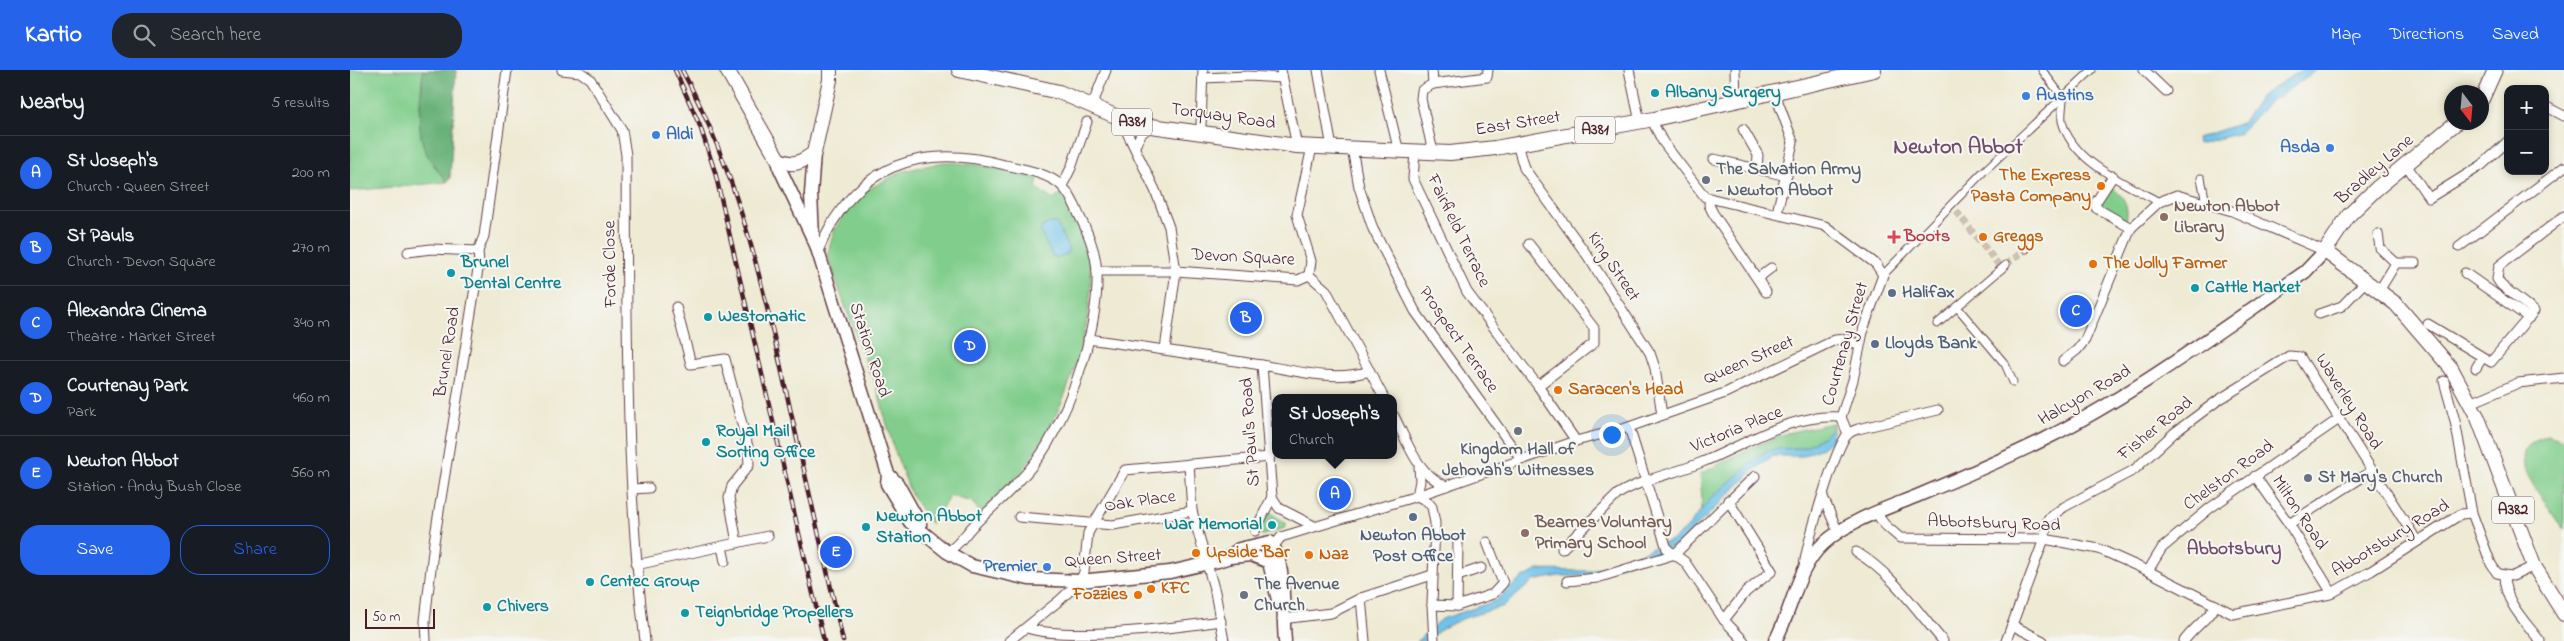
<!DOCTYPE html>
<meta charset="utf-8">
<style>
body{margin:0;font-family:"Indie Flower",sans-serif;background:#20242c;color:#f1f3f6}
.controls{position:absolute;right:15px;top:15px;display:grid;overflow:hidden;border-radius:10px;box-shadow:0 2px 8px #0003}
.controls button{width:45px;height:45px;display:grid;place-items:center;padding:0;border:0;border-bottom:1px solid #363941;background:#171b24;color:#f1f3f6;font:25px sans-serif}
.compass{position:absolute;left:2094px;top:15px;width:45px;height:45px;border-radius:50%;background:#171b24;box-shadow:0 2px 8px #0003;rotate:164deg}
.scale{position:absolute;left:15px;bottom:12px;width:70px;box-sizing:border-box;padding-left:5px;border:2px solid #4a1f2b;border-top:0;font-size:14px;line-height:18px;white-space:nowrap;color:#4a1f2b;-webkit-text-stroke:4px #f6f6f2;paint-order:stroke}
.you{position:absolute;left:1261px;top:364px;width:18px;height:18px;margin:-12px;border:4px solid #fff;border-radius:50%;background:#1a73e8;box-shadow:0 0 0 8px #1a73e833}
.badge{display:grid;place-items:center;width:32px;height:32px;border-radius:50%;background:#2563eb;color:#fff;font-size:16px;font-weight:700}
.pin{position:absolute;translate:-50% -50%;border:2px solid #fff;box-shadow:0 1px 5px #0006}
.popup{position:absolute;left:922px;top:324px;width:125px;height:65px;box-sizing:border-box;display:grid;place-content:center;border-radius:10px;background:#171b24;filter:drop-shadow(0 1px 4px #0005);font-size:16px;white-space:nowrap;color:#9ea1a6}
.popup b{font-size:19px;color:#f1f3f6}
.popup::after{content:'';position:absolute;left:50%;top:100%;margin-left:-10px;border:10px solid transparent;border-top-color:#171b24}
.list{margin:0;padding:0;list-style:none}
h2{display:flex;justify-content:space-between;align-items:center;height:65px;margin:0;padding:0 20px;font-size:21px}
h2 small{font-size:16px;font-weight:400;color:#9ea1a6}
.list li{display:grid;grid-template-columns:32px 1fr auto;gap:15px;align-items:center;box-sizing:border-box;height:75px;padding:0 20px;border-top:1px solid #363941}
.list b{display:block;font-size:19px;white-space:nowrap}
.list p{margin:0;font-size:16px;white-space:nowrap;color:#9ea1a6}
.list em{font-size:16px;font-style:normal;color:#9ea1a6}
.actions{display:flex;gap:10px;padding:15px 20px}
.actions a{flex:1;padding:11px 0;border:1px solid #2563eb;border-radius:20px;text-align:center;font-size:18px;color:#2563eb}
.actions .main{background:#2563eb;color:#fff}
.icon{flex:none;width:28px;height:28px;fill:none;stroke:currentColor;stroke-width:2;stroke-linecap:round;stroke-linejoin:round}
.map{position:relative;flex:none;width:2214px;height:571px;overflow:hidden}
header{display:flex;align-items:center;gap:30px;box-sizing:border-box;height:70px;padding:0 25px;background:#2563eb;color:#fff}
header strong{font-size:24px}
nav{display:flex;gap:28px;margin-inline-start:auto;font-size:18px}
.search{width:350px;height:45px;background:#20242c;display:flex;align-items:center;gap:12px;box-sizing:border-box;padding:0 18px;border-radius:20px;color:#9ea1a6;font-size:19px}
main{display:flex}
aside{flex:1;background:#171b24}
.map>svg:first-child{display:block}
</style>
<header>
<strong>Kartio</strong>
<div class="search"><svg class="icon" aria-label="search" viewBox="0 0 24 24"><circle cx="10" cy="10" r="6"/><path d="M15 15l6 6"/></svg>Search here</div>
<nav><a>Map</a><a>Directions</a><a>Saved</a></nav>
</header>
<main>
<aside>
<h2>Nearby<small>5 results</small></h2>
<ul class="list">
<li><span class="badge">A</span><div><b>St Joseph's</b><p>Church · Queen Street</p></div><em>200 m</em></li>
<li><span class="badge">B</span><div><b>St Pauls</b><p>Church · Devon Square</p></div><em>270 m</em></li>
<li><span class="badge">C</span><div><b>Alexandra Cinema</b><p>Theatre · Market Street</p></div><em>340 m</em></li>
<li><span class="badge">D</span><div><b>Courtenay Park</b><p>Park</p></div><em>460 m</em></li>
<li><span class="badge">E</span><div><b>Newton Abbot</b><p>Station · Andy Bush Close</p></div><em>560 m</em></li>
</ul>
<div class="actions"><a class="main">Save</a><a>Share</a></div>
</aside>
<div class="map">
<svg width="2214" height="571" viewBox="0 0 2214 571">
<rect width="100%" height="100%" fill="#f6f6f2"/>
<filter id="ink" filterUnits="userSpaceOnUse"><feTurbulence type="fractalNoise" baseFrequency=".02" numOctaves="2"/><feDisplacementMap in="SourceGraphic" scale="10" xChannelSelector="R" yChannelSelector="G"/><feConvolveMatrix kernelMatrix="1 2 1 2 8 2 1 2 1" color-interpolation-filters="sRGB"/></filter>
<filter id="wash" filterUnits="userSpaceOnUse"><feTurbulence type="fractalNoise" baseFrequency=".0096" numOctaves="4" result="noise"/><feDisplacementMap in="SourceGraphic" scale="20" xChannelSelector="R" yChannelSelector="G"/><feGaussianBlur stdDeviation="1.12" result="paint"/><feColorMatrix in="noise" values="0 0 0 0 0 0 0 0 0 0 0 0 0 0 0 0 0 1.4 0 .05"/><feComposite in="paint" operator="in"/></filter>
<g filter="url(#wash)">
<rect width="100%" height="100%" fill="#eeead3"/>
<g fill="#81ce8c" stroke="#66765c">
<path d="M0,0H73C71,27 64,61 78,86C83,95 91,104 97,112L0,121Z"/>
<path d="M594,92L628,95L688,109L686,117L703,130L710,124C724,143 737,165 740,189C747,254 714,344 676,396C664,414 646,428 630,442L622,432L600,426L581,454L561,424L544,379L523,305L520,304L486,211L478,186L480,174L485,159L498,138L515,121L553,101Z"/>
<path d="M1758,116C1773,123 1781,137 1775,153L1748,138Z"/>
<polygon points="1483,353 1483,357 1473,367 1453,378 1425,379 1405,390 1350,445 1352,430 1350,404 1398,379 1437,363"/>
<path d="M2197,365L2214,370V459C2206,451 2200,439 2193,430C2177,405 2156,379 2197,365Z"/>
<polygon points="921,443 937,454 935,458 913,465 909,463 918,444"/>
</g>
<path fill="#68b178" stroke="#596852" d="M73,0H106L100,109L97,112C91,104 83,95 78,86C64,61 72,28 73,0Z"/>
<g fill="#6cc2e9" stroke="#5b708a">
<polygon points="1951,0 1966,0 1930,26 1921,30 1890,63 1848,74 1847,68 1892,53 1911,26"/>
<polygon points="702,152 703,154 706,152 719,180 717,181 718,183 707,189 706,186 703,187 690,161 692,159 691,157"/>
<polygon points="1483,357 1482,370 1472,378 1452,386 1423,386 1405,399 1328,474 1289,490 1236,506 1209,506 1183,511 1154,536 1114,548 1093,558 1075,571 1067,571 1092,549 1145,531 1171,509 1188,500 1241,501 1279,488 1324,469 1337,458 1361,428 1413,383 1425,379 1453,378 1473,367"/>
</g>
</g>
<g filter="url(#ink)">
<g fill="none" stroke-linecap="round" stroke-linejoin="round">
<g stroke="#cdc1b1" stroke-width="7" stroke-dasharray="7 3.5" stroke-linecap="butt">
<polyline points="1606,141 1651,198"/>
<polyline points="1656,195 1676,179"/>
</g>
<g stroke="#633d44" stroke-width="9">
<g id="pedestrian">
<polyline points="1692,0 1713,28"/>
<path d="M1713,28C1713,35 1711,44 1712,51C1722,92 1775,113 1809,132"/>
<polyline points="1851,108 1856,133"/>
<polyline points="1676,179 1679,175"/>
<polyline points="1533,205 1633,102 1742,0"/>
<polyline points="1607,237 1655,294 1663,312"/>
<polyline points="1587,254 1656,195"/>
</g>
</g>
<g stroke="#633d44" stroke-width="11">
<g id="minor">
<path d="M212,0L230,2L240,9L272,60L276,85C277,247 275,410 295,571"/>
<polyline points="931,0 947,76"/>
<polyline points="968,0 982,78"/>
<polyline points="1029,0 1049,82"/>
<polyline points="1082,0 1083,14 1072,20 1071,29 1083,82"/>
<polyline points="1279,0 1290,52"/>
<polyline points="1385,0 1386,30"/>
<polyline points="1794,0 1816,21"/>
<polyline points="853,8 898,6 932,8"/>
<polyline points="1083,14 1137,7 1138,0"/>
<polyline points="1424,21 1443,72 1427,143"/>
<polyline points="742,36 756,0"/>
<polyline points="2197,37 2214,46"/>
<polyline points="770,48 805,120 819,157 826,201 815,279"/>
<polyline points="1304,49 1305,57 1313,72 1355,127 1475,156 1526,194 1533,205 1514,257 1503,310 1491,347 1498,364"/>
<polyline points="851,55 853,0"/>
<polyline points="1393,59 1408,85 1407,99"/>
<polyline points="1167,74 1174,98 1237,185 1300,283 1305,298 1312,345"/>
<polyline points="785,76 791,64 801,56"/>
<polyline points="962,77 947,145 961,191 959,205 976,220 1034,328"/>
<polyline points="1002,78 1009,117 1023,159 1065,241 1171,389"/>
<polyline points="1065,82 1063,109 1117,222 1188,316 1226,371"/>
<polyline points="1364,89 1437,106"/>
<polyline points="2057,96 2079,128 2132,95 2158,71"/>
<polyline points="1763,106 1746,132 1746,138 1781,158"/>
<polyline points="712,116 721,98 737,52"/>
<polyline points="1360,128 1359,135 1363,143 1416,222"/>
<polyline points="2028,164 2030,178 2046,193"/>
<polyline points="1179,174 1244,258 1244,273 1188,316"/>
<polyline points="2109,177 2214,97"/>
<path d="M468,181C504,96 568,72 655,95C673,99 698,103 712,116C719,123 725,135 729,145C738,162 746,182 747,202C749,255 724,329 697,375C679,405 651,429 626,453C615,463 610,475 597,482"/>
<polyline points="58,182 81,179 128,181"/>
<polyline points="747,201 826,201 948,210 959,205"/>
<polyline points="2115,203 2179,248"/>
<polyline points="1408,208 1421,198"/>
<polyline points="2029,221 2046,193 2065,193"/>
<polyline points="326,237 341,294 375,289 398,377 399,395 382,416 379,428 387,473"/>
<polyline points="1969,244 1992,236 2016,211"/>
<polyline points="2078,254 2141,292 2184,241 2151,215 2147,209 2149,196 2214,146"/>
<path d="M738,269C796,277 854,286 911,295C948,301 984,312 1020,301"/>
<polyline points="1713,291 1727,280 1735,270 1781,158 1809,132 1827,125 1882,141 1975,181"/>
<polyline points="2126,298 2132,288"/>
<path d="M2094,311L2105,351L2122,443L2141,494L2147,503L2154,505C2154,532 2175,551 2190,571"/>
<polyline points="2121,333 2168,313 2214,308"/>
<path d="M1044,346C1058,373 1066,403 1096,416"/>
<polyline points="1279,357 1317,479 1335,492 1374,550 1394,571"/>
<polyline points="839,394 842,441 865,522 874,571"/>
<polyline points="1069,397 1070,411 1067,426 1077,431 1082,437 1085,453 1082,535 1084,571"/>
<polyline points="1905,406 1939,454 1982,523"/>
<polyline points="282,419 299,418"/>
<polyline points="922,427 929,438 964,456"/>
<polyline points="1473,427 1488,462"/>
<polyline points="1526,443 1535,455 1550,468 1694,469 1749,479 1798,501 1883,544 1980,524 2021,501 2111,444 2122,443"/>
<polyline points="669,447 763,455 842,441"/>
<polyline points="1939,454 2022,401"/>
<polyline points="905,461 922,427 912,295"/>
<polyline points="372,477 375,491"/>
<path d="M1212,479L1268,424C1292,409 1323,404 1350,393C1395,375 1440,343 1491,347"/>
<path d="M1506,482C1542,503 1566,540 1593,571"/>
<polyline points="919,492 919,482 931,467 1067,426 1226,371 1279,357 1375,323 1485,270 1497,269 1509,276"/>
<polyline points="286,495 418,466"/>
<path d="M1454,497C1456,477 1485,376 1498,364C1500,362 1505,360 1508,359L1588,340"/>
<polyline points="1798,501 1812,478 1860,438 1989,349"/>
<polyline points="2154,505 2163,506 2184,496"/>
<polyline points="1108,506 1131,498"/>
<polyline points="1217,511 1247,508 1325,484 1405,406"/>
<polyline points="1011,528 1015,571"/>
<polyline points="1082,535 1107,536 1108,472"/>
<polyline points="1107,536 1143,524 1153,513 1137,472"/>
<polyline points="932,549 981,543 1011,528 1082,505"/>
<polyline points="1374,550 1396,522 1422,501 1378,430"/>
<polyline points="1662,555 1693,571"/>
<path d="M677,558C716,571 824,558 871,551"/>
<polyline points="76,571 75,551 84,472 129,193 128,181 134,166 157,0"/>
<polyline points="659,571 710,530 730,511 734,502 738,463 775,400 920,387"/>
<polyline points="1656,571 1694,469 1698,449 1714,437 1784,400 1824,363 1867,331 1939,286 1950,287 2067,471"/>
<path d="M1834,571C1844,557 1858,549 1866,535"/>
</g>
</g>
<g stroke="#633d44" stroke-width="15">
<g id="secondary">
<path d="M428,89L430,99L466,175L538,404L537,414L560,452L597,482L622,496L679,509L730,511L820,502L868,491L877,488L889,479L920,472C937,492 932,543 935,571"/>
<polyline points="463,168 461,124 464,83"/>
<polyline points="538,404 547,413 570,454"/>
<polyline points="880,487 901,485 919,492 928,530"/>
<path d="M1425,571C1443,539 1446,499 1473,474C1499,450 1535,439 1567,426C1610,408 1653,390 1695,369C1787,323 1870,260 1955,202L1975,181"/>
</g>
</g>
<g stroke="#633d44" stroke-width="16">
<g id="primary">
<path d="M377,0L428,89C442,97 451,93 464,83L480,10V0"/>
<polyline points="609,0 709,22 770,48 801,56 947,76 1100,83 1145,78 1304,49 1524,0"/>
<polyline points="2132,29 2145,0"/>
<polyline points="2107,52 2026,119 1999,145 1975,181 2046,234 2101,298 2128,348 2184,496 2214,544"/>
</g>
</g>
<use href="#pedestrian" stroke="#fff" stroke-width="7"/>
<use href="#minor" stroke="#fff" stroke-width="9"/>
<use href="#secondary" stroke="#fff" stroke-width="12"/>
<use href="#primary" stroke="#fff" stroke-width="14"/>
<g stroke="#4a1f2b" stroke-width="4.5">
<g id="rail">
<polyline points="325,0 350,56 365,102 474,571"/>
<path d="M332,0C389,105 414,219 439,334C457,413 475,492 493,571"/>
</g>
</g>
<use href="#rail" stroke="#f6f6f2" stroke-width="2.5" stroke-dasharray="8" stroke-linecap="butt"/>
</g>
</g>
<g fill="#0f9aa8" stroke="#f6f6f2" stroke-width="2">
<circle cx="1305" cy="23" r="5"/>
<circle cx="101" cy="203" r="5"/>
<circle cx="1845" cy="218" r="5"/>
<circle cx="358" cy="247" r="5"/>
<circle cx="356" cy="372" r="5"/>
<circle cx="922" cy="455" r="5"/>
<circle cx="516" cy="457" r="5"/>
<circle cx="240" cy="512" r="5"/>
<circle cx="137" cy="537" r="5"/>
<circle cx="335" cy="543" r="5"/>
</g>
<g fill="#3f7fe0" stroke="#f6f6f2" stroke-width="2">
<circle cx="1676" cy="26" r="5"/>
<circle cx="306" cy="65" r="5"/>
<circle cx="1980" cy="78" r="5"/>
<circle cx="697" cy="497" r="5"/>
</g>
<g fill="#6b7280" stroke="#f6f6f2" stroke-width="2">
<circle cx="1356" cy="110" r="5"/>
<circle cx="1168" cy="361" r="5"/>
<circle cx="1958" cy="408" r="5"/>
<circle cx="894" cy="525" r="5"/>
</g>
<g fill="#e8710a" stroke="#f6f6f2" stroke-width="2">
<circle cx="1751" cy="116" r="5"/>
<circle cx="1633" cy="167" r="5"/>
<circle cx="1743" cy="194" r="5"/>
<circle cx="1208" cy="320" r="5"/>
<circle cx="846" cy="483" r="5"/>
<circle cx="959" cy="485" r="5"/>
<circle cx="801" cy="519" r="5"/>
<circle cx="788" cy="525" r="5"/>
</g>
<g fill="#8d6e63" stroke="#f6f6f2" stroke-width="2">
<circle cx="1814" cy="147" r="5"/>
<circle cx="1175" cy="463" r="5"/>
</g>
<path fill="#e0444e" stroke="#f6f6f2" stroke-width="2" d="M1541.5 159.5h5v5h5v5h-5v5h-5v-5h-5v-5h5z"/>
<g fill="#5c6f8a" stroke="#f6f6f2" stroke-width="2">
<circle cx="1542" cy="223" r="5"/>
<circle cx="1525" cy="274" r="5"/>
<circle cx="1063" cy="447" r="5"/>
</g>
<g text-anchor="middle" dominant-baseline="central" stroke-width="4" stroke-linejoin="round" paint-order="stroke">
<g fill="#f6f6f2" stroke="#7e6067" stroke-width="1">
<rect x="762" y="38.5" width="40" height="27" rx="4"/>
<rect x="1225" y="46.5" width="40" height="27" rx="4"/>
<rect x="2142" y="426.5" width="42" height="27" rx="4"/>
</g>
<g font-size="16" font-weight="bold" fill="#4a1f2b">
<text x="782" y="52">A381</text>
<text x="1245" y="60">A381</text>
<text x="2163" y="440">A382</text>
</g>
<g font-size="18" font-weight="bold" fill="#0d838f" stroke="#f6f6f2" text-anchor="start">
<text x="1315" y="23">Albany Surgery</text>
<text x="111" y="193">Brunel<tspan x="111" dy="21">Dental Centre</tspan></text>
<text x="1855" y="218">Cattle Market</text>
<text x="368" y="247">Westomatic</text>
<text x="366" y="362">Royal Mail<tspan x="366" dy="21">Sorting Office</tspan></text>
<text x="526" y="447">Newton Abbot<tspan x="526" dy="21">Station</tspan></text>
<text x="912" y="455" text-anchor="end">War Memorial</text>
<text x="250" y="512">Centec Group</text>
<text x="147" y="537">Chivers</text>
<text x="345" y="543">Teignbridge Propellers</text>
</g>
<g font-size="18" font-weight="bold" fill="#366cbe" stroke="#f6f6f2" text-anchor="start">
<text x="1686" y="26">Austins</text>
<text x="316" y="65">Aldi</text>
<text x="1970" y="78" text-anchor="end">Asda</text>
<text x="687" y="497" text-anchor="end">Premier</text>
</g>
<g font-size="18" fill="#4a1f2b" stroke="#f6f6f2">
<text transform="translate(873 47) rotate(8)">Torquay Road</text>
<text transform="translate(1168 54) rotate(-9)">East Street</text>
<text transform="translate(2025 100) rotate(-41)">Bradley Lane</text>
<text transform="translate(1108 161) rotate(64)">Fairfield Terrace</text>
<text transform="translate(893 188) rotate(3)">Devon Square</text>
<text transform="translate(261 194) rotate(-91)">Forde Close</text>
<text transform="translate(1263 197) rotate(56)">King Street</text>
<text transform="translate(1108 270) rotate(55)">Prospect Terrace</text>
<text transform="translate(1496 274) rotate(-74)">Courtenay Street</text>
<text transform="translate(519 280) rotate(72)">Station Road</text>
<text transform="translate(98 282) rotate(-81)">Brunel Road</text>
<text transform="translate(1399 291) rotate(-24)">Queen Street</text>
<text transform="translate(1735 326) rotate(-30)">Halcyon Road</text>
<text transform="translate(1998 332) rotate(58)">Waverley Road</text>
<text transform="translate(1806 359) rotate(-39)">Fisher Road</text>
<text transform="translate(1387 360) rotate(-22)">Victoria Place</text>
<text transform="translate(901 362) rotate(-94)">St Paul's Road</text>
<text transform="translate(1879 406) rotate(-36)">Chelston Road</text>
<text transform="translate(790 432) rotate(-8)">Oak Place</text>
<text transform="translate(1949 443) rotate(56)">Milton Road</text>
<text transform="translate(1644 454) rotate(2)">Abbotsbury Road</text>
<text transform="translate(2041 469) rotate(-31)">Abbotsbury Road</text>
<text transform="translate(763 489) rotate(-4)">Queen Street</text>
</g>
<g font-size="18" font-weight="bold" fill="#5b616d" stroke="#f6f6f2" text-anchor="start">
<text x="1366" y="100">The Salvation Army<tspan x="1366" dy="21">- Newton Abbot</tspan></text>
<text x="1168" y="380" text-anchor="middle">Kingdom Hall of<tspan x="1168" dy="21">Jehovah's Witnesses</tspan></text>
<text x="1968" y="408">St Mary's Church</text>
<text x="904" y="515">The Avenue<tspan x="904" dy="21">Church</tspan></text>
</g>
<g font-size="18" font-weight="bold" fill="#c56008" stroke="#f6f6f2" text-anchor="start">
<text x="1741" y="106" text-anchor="end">The Express<tspan x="1741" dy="21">Pasta Company</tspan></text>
<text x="1643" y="167">Greggs</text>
<text x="1753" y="194">The Jolly Farmer</text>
<text x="1218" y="320">Saracen's Head</text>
<text x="856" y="483">Upside Bar</text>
<text x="969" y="485">Naz</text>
<text x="811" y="519">KFC</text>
<text x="778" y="525" text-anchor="end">Fozzies</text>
</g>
<g font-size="18" font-weight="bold" fill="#785e54" stroke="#f6f6f2" text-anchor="start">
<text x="1824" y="137">Newton Abbot<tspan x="1824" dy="21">Library</tspan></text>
<text x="1185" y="453">Bearnes Voluntary<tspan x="1185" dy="21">Primary School</tspan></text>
</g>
<g font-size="18" font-weight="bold" fill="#be3a42" stroke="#f6f6f2" text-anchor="start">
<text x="1554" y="167">Boots</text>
</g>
<g font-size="18" font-weight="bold" fill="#4e5e75" stroke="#f6f6f2" text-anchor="start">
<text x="1552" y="223">Halifax</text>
<text x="1535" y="274">Lloyds Bank</text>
<text x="1063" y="466" text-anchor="middle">Newton Abbot<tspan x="1063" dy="21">Post Office</tspan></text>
</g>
<g font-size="19" font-weight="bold" fill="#734c6c" stroke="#f6f6f2">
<text x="1884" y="479">Abbotsbury</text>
</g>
<g font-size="22" font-weight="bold" fill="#734c6c" stroke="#f6f6f2">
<text x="1608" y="78">Newton Abbot</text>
</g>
</g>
</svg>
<div class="controls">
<button>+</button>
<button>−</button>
</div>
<svg class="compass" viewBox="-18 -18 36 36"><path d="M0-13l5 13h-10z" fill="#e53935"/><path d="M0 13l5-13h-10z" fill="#9ea1a6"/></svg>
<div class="scale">50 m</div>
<div class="you"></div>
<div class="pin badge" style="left:985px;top:424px">A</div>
<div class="popup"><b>St Joseph's</b>Church</div>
<div class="pin badge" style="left:896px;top:248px">B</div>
<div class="pin badge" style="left:1726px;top:241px">C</div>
<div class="pin badge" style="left:620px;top:276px">D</div>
<div class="pin badge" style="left:486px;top:482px">E</div>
</div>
</main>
